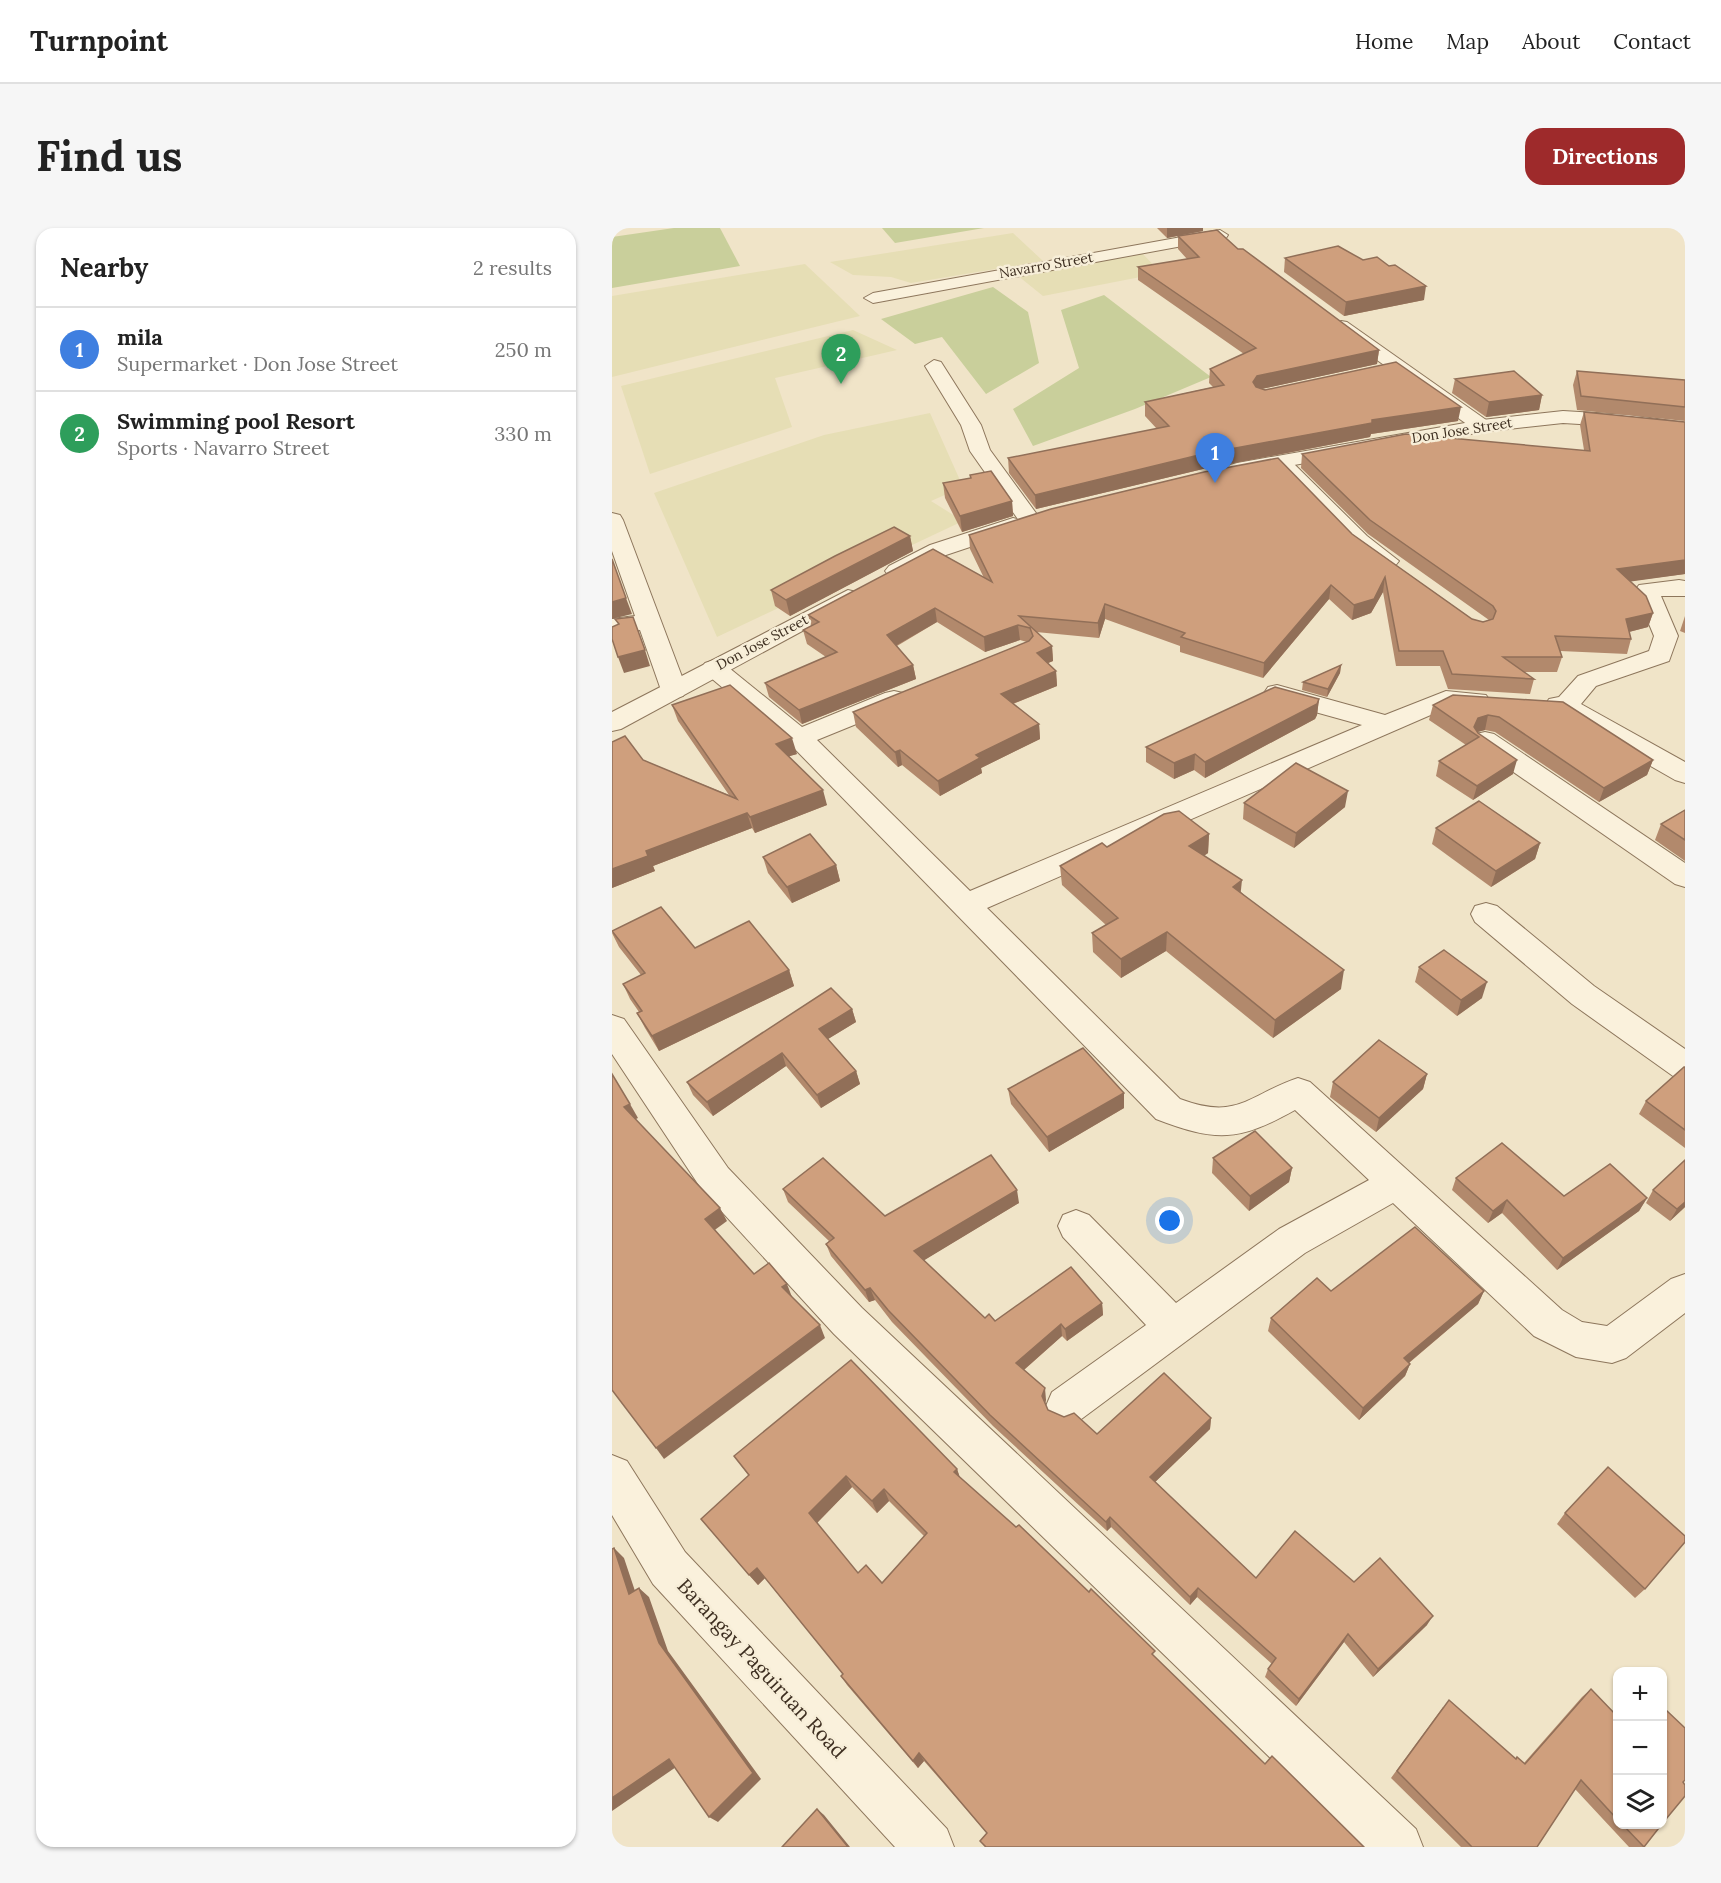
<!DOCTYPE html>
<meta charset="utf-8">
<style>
body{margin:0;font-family:Lora,serif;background:#f6f6f6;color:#222}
.controls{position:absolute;right:18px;bottom:18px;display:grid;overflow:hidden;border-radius:12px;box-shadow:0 2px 4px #0004}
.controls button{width:54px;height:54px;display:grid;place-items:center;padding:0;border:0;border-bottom:2px solid #e0e0e0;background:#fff;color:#222;font:30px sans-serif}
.you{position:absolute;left:558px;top:993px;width:21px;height:21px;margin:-15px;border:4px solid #fff;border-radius:50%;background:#1a73e8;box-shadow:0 0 0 9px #1a73e833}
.badge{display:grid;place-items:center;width:39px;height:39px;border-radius:50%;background:#9e2a2b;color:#fff;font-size:20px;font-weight:700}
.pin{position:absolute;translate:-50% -50px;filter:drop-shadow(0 2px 3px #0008)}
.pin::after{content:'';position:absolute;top:32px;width:21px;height:18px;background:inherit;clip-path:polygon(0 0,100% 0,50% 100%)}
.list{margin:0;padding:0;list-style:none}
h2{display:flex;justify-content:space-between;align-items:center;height:78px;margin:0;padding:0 24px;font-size:26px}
h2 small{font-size:20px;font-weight:400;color:#767676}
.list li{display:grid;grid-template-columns:39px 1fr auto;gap:18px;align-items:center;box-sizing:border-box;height:84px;padding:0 24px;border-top:2px solid #e0e0e0}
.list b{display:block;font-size:22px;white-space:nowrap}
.list p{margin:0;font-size:20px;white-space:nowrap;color:#767676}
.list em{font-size:20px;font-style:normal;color:#767676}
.icon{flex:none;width:33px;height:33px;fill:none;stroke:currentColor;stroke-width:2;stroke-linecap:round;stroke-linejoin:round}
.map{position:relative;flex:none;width:1073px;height:1619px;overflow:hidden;border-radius:18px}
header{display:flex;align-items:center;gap:36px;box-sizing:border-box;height:84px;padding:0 30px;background:#fff;border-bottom:2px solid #e0e0e0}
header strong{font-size:28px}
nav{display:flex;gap:33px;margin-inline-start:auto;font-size:21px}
.intro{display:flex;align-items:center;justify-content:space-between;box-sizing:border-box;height:144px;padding:0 36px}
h1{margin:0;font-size:42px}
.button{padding:15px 27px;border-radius:18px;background:#9e2a2b;color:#fff;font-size:21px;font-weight:700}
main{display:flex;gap:36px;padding:0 36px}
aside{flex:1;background:#fff;border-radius:18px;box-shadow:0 2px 4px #0004}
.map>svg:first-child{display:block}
</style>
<header>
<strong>Turnpoint</strong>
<nav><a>Home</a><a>Map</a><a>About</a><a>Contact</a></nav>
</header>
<div class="intro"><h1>Find us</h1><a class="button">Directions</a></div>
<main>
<aside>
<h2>Nearby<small>2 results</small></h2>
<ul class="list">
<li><span class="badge" style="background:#3f7fe0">1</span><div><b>mila</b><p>Supermarket · Don Jose Street</p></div><em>250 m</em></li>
<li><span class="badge" style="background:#2e9e5b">2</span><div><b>Swimming pool Resort</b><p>Sports · Navarro Street</p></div><em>330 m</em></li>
</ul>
</aside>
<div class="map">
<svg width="1073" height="1619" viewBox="0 0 1073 1619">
<rect width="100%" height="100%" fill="#f0e4c8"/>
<g fill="#e6deb5">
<polygon points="401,5 431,33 299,55 279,49 241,47 218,34"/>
<polygon points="529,24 549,45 431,68 405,47"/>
<polygon points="193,36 248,88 0,149 0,68"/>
<polygon points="241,102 285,122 163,150 180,199 38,246 9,158"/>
<polygon points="318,185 351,259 319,273 351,293 105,409 42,265 212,207"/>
</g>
<g fill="#c9cf9b">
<polygon points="62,0 108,0 128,38 0,60 0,9"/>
<polygon points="270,0 372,0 283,15"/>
<polygon points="381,59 416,84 427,135 374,166 330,109 303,116 269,91"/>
<polygon points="492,67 599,149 523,181 421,218 401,181 467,140 449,82"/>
</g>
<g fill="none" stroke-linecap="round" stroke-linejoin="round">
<g stroke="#8d765c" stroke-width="2">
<g id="minor">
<polygon points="608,2 616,7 614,10 261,75 252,70 261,65"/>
<polygon points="729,93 735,94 877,194 880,198 877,202 863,202 723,102 720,98"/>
<polygon points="322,132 329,134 369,197 378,222 429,292 426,297 410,297 358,223 349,197 313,138"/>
<path d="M675,234L682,236L755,308L787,333L783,338C754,345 689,266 668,244L664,240L668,236Z"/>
<polygon points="0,285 8,287 11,292 75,462 71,468 62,470 53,468 49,462 28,402 0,405 0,391 23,388 0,323"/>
<polygon points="1067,352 1073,353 1073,368 1049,368 1066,408 1057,433 984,458 969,476 1073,534 1073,555 1063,552 946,485 937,483 933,477 937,471 947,469 966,448 1037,423 1042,408 1023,362 1027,357"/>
<path d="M102,432L111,435L190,499L273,465L282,463L291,465L295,471L291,477L205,512L358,663L750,497L656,471L652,465L656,459L665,457L773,487L834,463L874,467L878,473L874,479L865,481L837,479L375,680L568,871C626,893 636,867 686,850L698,854L950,1082L970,1094L995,1098L1059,1051L1073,1046V1085L1014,1130L1000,1135L964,1129L922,1108L781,975L693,1025L468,1192L454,1198L440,1192L434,1178L440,1164L534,1097L451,1009L446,998L451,987L464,982L477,987L564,1075L667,1001L757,952L683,882C626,914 604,914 544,891L178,516L93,445L89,440L93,435Z"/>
<polygon points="873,504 882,506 1073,635 1073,659 1063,656 864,518 860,512 864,506"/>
<polygon points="874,675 885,678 982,758 1073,821 1073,852 1061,848 960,776 863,694 859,686 863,678"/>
<polygon points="0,787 12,791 116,940 250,1080 804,1601 811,1619 750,1619 222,1106 90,962 0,826"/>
</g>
</g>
<g stroke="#8d765c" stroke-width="2">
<g id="tertiary">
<polygon points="951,183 1017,187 1073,195 1073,207 1017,199 951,195 870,204 625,247 618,245 614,241 618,237 625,235 870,192"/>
<polygon points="401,290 409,292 412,297 409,302 334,327 293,348 277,348 273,343 277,338 318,317"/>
<polygon points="236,362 244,364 248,369 244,374 9,501 0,503 0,484"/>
<polygon points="0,1227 15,1233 73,1324 335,1601 342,1619 283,1619 41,1356 0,1287"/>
</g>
</g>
<use href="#minor" fill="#faf1dc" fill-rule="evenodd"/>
<use href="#tertiary" fill="#faf1dc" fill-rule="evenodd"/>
</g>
<g fill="#b2896c" fill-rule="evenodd">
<polygon points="545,0 591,0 591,3 555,10"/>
<polygon points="566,8 626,21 767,122 765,136 649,161 846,193 759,206 758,209 591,241 424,281 397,245 396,230 545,201 533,188 533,174 601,159 597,155 598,141 632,126 526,52 526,39 575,31 566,21"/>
<polygon points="673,30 812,72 732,88 672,44"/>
<polygon points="965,143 1073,152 1073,193 965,182 961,157"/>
<polygon points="843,151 930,167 927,182 874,189 840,165"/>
<polygon points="972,184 1073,194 1073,346 1018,353 1041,385 1036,399 1017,404 1019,411 1015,426 948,423 950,429 945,444 911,444 922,451 918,466 836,461 828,438 784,438 771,364 759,385 740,392 717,371 651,450 568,424 568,418 493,391 487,410 424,404 440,418 441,433 436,435 444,443 445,458 401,476 427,496 428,511 369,540 370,545 328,568 290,537 286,539 244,499 241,484 415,414 408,412 373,424 325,394 285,418 301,437 304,451 190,496 157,469 153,455 214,429 195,416 191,402 199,398 196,387 372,350 358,321 357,307 740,306 860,391 871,394 877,392 756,306 689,240 690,226 972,222 968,197"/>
<polygon points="358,247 400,273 401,288 350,304 333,270 331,255 358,250"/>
<polygon points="298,308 301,323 178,388 163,378 159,362"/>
<polygon points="1073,388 1073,405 1068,403"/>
<polygon points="729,437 728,445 715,469 690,462 691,454"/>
<polygon points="841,467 1041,532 1035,547 987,574 883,504 873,502 865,504 901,546 861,572 824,548 827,533 854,517 817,492 821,477"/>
<polygon points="707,471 705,487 703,491 593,550 582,542 562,551 534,534 534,519"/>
<polygon points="60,477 185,526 177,528 215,577 143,605 140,600 41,638 43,643 0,660 31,532 117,567 66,493"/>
<polygon points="632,575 733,579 682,620 631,591"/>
<polygon points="1073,582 1073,633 1043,612 1049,596"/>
<polygon points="824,600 928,615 923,631 879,659 820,616"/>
<polygon points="597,606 596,625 592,628 729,761 661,810 554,723 509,750 481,724 480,705 494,697 450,657 448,638 495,619"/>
<polygon points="151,629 224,637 228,653 180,675 156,645"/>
<polygon points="0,705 83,720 177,742 182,758 47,823 33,800 25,785 27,784 18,771 11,756 29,747 7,719"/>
<polygon points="807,739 870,770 845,788 803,754"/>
<polygon points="240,781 244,794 216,811 244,843 248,856 209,880 174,838 101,888 81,867 75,854"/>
<polygon points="1073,839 1073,920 1027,886 1034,873"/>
<polygon points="815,846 811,861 764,904 718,869 721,854"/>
<polygon points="396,861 512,880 437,924 399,876"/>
<polygon points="601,930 680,940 677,954 637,983 600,945"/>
<polygon points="844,950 952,968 1035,970 1027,983 945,1042 890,985 876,995 840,962"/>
<polygon points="171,961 273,988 407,975 312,1032 373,1090 383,1093 490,1075 491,1087 455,1113 450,1108 412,1142 434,1172 433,1175 436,1182 485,1206 599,1190 598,1201 543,1254 644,1350 742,1354 815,1397 761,1449 732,1414 684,1478 653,1449 656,1441 660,1436 585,1369 578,1377 499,1299 495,1303 381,1198 280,1094 263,1072 257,1074 219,1028 214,1016 217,1013 176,974"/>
<polygon points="1041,962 1073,979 1058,993 1034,975"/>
<polygon points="719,1063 872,1063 866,1076 797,1135 798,1136 793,1148 747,1192 656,1103 659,1090"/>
<path d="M122,1228L345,1241L348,1250L543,1429L653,1536L752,1619H373L368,1613L375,1605L312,1533L306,1540L235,1457L229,1448L231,1446L153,1350L146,1357L89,1291L137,1248ZM240,1259L265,1285L277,1273L312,1308L270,1355L246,1345L205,1295Z"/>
<polygon points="953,1285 1033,1361 1023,1370 945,1296"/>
<polygon points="979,1461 1005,1488 1005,1596 1050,1596 1032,1619 1017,1619 963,1561 925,1619 849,1619 779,1550 831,1479 903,1531 905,1529 912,1535 970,1469"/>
</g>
<g fill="#916f58">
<polygon points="555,0 591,0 591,3 555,10"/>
<polygon points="814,58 812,72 732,88 734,74"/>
<polygon points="767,122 765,136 645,162 641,154 645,148"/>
<polygon points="930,167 927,182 874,189 877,174"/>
<polygon points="849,179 846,193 759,206 758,209 591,241 424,281 423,267 591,226 760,192"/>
<polygon points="400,273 401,288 350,304 348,288"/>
<polygon points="298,308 301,323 178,388 174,372"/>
<polygon points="1073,332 1073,346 1001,356 1005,341"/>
<polygon points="773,349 771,364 759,385 740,392 742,377"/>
<polygon points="719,357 717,371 651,450 652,435"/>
<polygon points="14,370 20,386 0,391 0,374"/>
<polygon points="493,376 493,391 487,410 486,395"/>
<polygon points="323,380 325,394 278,421 275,407"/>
<polygon points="1041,385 1036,399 1009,406 1014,391"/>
<polygon points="406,397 408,412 373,424 372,409"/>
<polygon points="440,418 441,433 426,439 425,425"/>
<polygon points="33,422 38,438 12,445 6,429"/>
<polygon points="301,437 304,451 190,496 187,482"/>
<polygon points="729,437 728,445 715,469 716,461"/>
<polygon points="444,443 445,458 390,480 389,466"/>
<polygon points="707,471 705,487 703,491 593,550 593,534"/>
<polygon points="876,487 873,502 862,505 862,499 866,490"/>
<polygon points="427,496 428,511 369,540 370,545 328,568 326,553 364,527"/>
<polygon points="180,510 185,526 168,531 164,516"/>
<polygon points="288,522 290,537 286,539 283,524"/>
<polygon points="583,526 582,542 562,551 562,535"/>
<polygon points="905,532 901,546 861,572 865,558"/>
<polygon points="1041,532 1035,547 987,574 992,560"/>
<polygon points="211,562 215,577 143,605 138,589"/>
<polygon points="736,563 733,579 682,620 684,605"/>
<polygon points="135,585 140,600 41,638 43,643 0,660 0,641 34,623"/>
<polygon points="597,606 596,625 577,637 577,618"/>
<polygon points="928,615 923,631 879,659 884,643"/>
<polygon points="224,637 228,653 180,675 175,659"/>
<polygon points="630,652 628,671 621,659"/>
<polygon points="555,704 554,723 509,750 509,731"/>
<polygon points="177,742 182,758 47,823 40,808"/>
<polygon points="732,742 729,761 661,810 663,792"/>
<polygon points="875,754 870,770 845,788 849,772"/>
<polygon points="240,781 244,794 211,814 207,801"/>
<polygon points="170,825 174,838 101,888 95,874"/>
<polygon points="244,843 248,856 209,880 205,867"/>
<polygon points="815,846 811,861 764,904 767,890"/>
<polygon points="512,865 512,880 437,924 435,909"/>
<polygon points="18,876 26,890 20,893 12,879"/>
<polygon points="680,940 677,954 637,983 638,968"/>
<polygon points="405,962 407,975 306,1036 302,1023"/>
<polygon points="1035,970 1027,983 945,1042 951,1030"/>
<polygon points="895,972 890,985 876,995 881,983"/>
<polygon points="1073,974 1073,979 1058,993 1065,981"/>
<polygon points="108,980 115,993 100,1004 93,991"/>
<polygon points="175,1056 180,1069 176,1072 170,1059"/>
<polygon points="258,1060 263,1072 257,1074 253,1062"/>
<polygon points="872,1063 866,1076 787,1143 792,1130"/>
<polygon points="490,1075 491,1087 455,1113 453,1101"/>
<polygon points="449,1096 450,1108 406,1147 404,1135"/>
<polygon points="208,1097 213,1110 52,1231 44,1220"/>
<polygon points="798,1136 793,1148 747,1192 751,1180"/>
<polygon points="433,1160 434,1172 432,1179 430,1168"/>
<polygon points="599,1190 598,1201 538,1259 538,1249"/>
<polygon points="345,1241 349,1253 342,1244"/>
<polygon points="234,1248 240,1259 204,1296 197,1285"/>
<polygon points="272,1261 277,1273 265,1285 260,1273"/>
<polygon points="498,1289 499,1299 495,1303 494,1294"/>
<polygon points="2,1320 12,1330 27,1375 17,1366"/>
<polygon points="145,1340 153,1350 146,1357 137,1347"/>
<polygon points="27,1360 37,1369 56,1423 149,1551 106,1594 97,1589 47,1415"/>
<polygon points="586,1360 585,1369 578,1377 578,1369"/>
<polygon points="821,1388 815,1397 761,1449 766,1441"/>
<polygon points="736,1406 732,1414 684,1478 687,1471"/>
<polygon points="307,1525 312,1533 306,1540 301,1533"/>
<polygon points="57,1531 67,1537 0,1583 0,1570"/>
<polygon points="205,1581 212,1587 238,1619 236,1619"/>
</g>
<g fill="#cf9f7d" stroke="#916f58" stroke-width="1.5" fill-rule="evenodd">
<polygon points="605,2 626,21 631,21 767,122 645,148 641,154 644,159 653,162 784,134 849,179 760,192 760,195 591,226 423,267 396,230 557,198 533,174 612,157 598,141 644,120 526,39 587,29 566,8"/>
<polygon points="726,18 751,32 765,29 777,38 783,37 814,58 734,74 673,30"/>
<polygon points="902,143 930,167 877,174 843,151"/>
<polygon points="965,143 1073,152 1073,179 969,168"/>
<polygon points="972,184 1073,194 1073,332 1005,341 1034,368 1041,385 1014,391 1019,411 943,408 950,429 891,429 922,451 840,446 831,423 787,423 773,349 762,371 742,377 719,357 652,435 569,409 573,405 493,376 486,395 407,388 440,418 425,425 444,443 389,466 427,496 364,527 368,530 326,553 288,522 283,524 241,484 417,413 421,408 418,400 406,397 372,409 323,380 275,407 301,437 187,482 153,455 225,424 191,402 207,394 196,387 321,321 380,354 357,307 439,281 592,244 666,230 740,306 860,391 871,394 881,391 884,383 881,378 758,292 690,226 794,206 978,223"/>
<polygon points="379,243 400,273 348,288 331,255 359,250 358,247"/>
<polygon points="282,299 298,308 174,372 159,362 223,328"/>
<polygon points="0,331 14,370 0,374"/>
<polygon points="21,389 33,422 6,429 0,411 0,399 7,396 3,391"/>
<polygon points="729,437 716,461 691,454"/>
<polygon points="118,457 180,510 164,516 211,562 138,589 135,585 34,623 36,628 0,641 0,514 13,508 31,532 125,571 60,477"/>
<polygon points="663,459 707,471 705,476 593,534 583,526 562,535 534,519"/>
<polygon points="841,467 951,474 1041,532 992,560 887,489 876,487 866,490 862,499 866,505 905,532 865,558 827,533 867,509 821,477"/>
<polygon points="684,535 736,563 684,605 632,575"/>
<polygon points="867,573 928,615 884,643 824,600"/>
<polygon points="1073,582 1073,612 1049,596"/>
<polygon points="567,583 597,606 577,618 630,652 621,659 732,742 663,792 555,704 509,731 480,705 506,690 448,638 490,615 495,619 552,586"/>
<polygon points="198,606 224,637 175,659 151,629"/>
<polygon points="49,679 83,720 137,693 177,742 40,808 25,785 30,783 11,756 33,745 0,703"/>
<polygon points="832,722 875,754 849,772 807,739"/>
<polygon points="219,760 240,781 207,801 244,843 205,867 170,825 95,874 75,854"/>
<polygon points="767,812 815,846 767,890 721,854"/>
<polygon points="471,820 512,865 435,909 396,861"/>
<polygon points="1072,839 1073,839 1073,902 1034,873"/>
<polygon points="0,846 18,876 12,879 108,980 93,991 142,1046 157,1035 175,1056 170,1059 208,1097 44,1220 0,1162"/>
<polygon points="643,903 680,940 638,968 601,930"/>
<polygon points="890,915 952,968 998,936 1035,970 951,1030 895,972 881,983 844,950"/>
<polygon points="379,927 405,962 302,1023 373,1090 377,1086 383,1093 459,1039 490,1075 453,1101 449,1096 404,1135 433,1160 430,1168 436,1182 452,1189 462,1185 485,1206 552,1145 599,1190 538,1249 644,1350 683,1303 742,1354 768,1330 821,1388 766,1441 736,1406 687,1471 656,1441 664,1430 586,1360 578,1369 498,1289 494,1294 378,1187 276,1082 258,1060 253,1062 214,1016 222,1010 171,961 211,930 273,988"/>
<polygon points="1073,932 1073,974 1065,981 1041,962"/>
<polygon points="803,999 872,1063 792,1130 798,1136 751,1180 659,1090 705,1050 719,1063"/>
<path d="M239,1132L345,1241L342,1244L404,1299L407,1297L477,1364L479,1361L543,1423L540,1426L653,1536L660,1528L752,1619H374L368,1613L375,1605L307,1525L301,1533L229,1448L231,1446L145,1340L137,1347L89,1291L137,1247L122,1228ZM234,1248L260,1273L272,1261L315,1305L270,1355L254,1337L246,1345L197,1285Z"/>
<polygon points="996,1239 1073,1308 1073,1314 1033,1361 953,1285"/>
<polygon points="2,1320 17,1366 27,1360 47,1415 141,1545 97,1589 57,1531 0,1570 0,1321"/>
<polygon points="979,1461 1005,1488 1005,1591 969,1552 925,1619 860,1619 785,1543 837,1472 904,1531 905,1529 913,1536"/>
<polygon points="1054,1482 1073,1500 1073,1552 1071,1554 1073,1557 1073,1568 1050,1596 1050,1485"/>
<polygon points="205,1581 236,1619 170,1619"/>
<polygon points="1010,1596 1050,1596 1032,1619"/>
</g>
<g text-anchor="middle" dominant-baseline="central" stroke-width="5" stroke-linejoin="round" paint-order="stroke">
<g font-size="14" fill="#3d2e20" stroke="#f7eed8">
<text transform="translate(434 37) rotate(-10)">Navarro Street</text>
<text transform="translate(850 202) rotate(-9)">Don Jose Street</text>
<text transform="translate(150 414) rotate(-28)">Don Jose Street</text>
</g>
<g font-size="20" fill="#3d2e20" stroke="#f7eed8">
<text transform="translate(150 1440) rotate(47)">Barangay Paguiruan Road</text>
</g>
</g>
</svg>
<div class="controls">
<button>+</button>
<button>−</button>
<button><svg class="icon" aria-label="layers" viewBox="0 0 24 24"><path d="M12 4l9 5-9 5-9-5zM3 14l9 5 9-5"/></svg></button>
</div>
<div class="you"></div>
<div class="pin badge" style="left:603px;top:255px;background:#3f7fe0">1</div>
<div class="pin badge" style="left:229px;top:156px;background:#2e9e5b">2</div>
</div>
</main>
